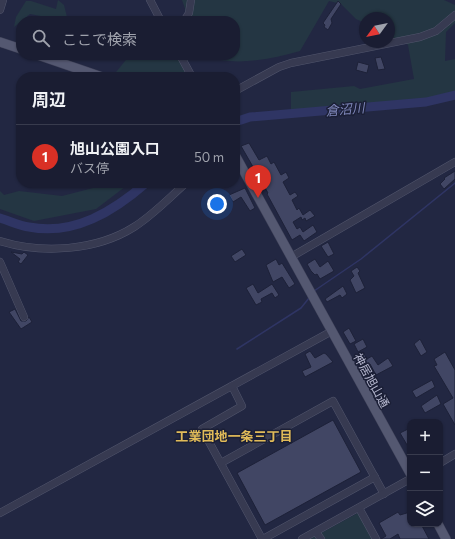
<!DOCTYPE html>
<html lang="ja">
<meta charset="utf-8">
<style>
body{margin:0;font-family:Commissioner,"Noto Sans JP",sans-serif;background:#272a3e;color:#f1f3f6}
.controls{position:absolute;right:12px;bottom:12px;display:grid;overflow:hidden;border-radius:8px;box-shadow:0 1px 3px #0004}
.controls button{width:36px;height:36px;display:grid;place-items:center;padding:0;border:0;border-bottom:1px solid #383b4d;background:#1a1d32;color:#f1f3f6;font:20px sans-serif}
.compass{position:absolute;left:359px;top:12px;width:36px;height:36px;border-radius:50%;background:#1a1d32;box-shadow:0 1px 3px #0004;rotate:237deg}
.you{position:absolute;left:217px;top:204px;width:14px;height:14px;margin:-10px;border:3px solid #fff;border-radius:50%;background:#1a73e8;box-shadow:0 0 0 6px #1a73e833}
.badge{display:grid;place-items:center;width:26px;height:26px;border-radius:50%;background:#d93025;color:#fff;font-size:13px;font-weight:700}
.pin{position:absolute;translate:-50% -33px;filter:drop-shadow(0 1px 2px #0008)}
.pin::after{content:'';position:absolute;top:21px;width:14px;height:12px;background:inherit;clip-path:polygon(0 0,100% 0,50% 100%)}
.list{margin:0;padding:0;list-style:none}
h2{display:flex;justify-content:space-between;align-items:center;height:52px;margin:0;padding:0 16px;font-size:17px}
h2 small{font-size:13px;font-weight:400;color:#9fa2ac}
.list li{display:grid;grid-template-columns:26px 1fr auto;gap:12px;align-items:center;box-sizing:border-box;height:64px;padding:0 16px;border-top:1px solid #383b4d}
.list b{display:block;font-size:15px;white-space:nowrap}
.list p{margin:0;font-size:13px;white-space:nowrap;color:#9fa2ac}
.list em{font-size:13px;font-style:normal;color:#9fa2ac}
.icon{flex:none;width:22px;height:22px;fill:none;stroke:currentColor;stroke-width:2;stroke-linecap:round;stroke-linejoin:round}
.map{position:relative;flex:none;width:455px;height:539px;overflow:hidden}
.search{position:absolute;background:#1a1d32;box-shadow:0 1px 3px #0004;left:16px;top:16px;width:224px;height:44px;display:flex;align-items:center;gap:10px;box-sizing:border-box;padding:0 14px;border-radius:16px;color:#9fa2ac;font-size:15px}
.panel{position:absolute;background:#1a1d32;box-shadow:0 1px 3px #0004;left:16px;top:72px;width:224px;height:116px;border-radius:16px}
.map>svg:first-child{display:block}
</style>
<div class="map">
<svg width="455" height="539" viewBox="0 0 455 539">
<rect width="100%" height="100%" fill="#222742"/>
<g fill="#243643">
<polygon points="58,0 64,5 67,17 72,16 99,21 57,21 56,19 30,14 14,27 16,17 26,1 31,1 56,9"/>
<path d="M182,0H444L455,5V23L446,32L445,61L455,59V95L426,102L291,113V92L354,86L360,89L414,79L408,45L402,38L389,40V18H365V23L356,19L341,4L329,1L300,51C269,60 232,67 202,55H235V21H186L188,17Z"/>
<polygon points="130,55 180,55 192,77 112,77"/>
<polygon points="102,183 130,183 96,209 34,221 0,209 0,191 4,195 19,191 62,196 97,187"/>
<polygon points="358,513 372,539 310,539"/>
</g>
<g fill="none" stroke-linecap="round" stroke-linejoin="round">
<g stroke="#2f3564" stroke-width="1.5">
<polyline points="314,291 361,259 455,183"/>
<polyline points="237,349 301,308 309,298"/>
</g>
<g stroke="#2f3564" stroke-width="9">
<polyline points="235,122 250,117 426,102 455,95"/>
<path d="M0,218C10,221 20,226 29,227C74,236 114,211 146,183"/>
</g>
</g>
<g fill="#414664" stroke="#1d2138">
<polygon points="338,1 341,4 331,19 332,23 328,30 324,27 325,25 323,23"/>
<polygon points="381,57 385,69 378,70 375,58"/>
<polygon points="358,62 369,65 367,73 356,70"/>
<polygon points="249,143 259,160 267,156 271,164 274,162 281,175 286,172 289,178 283,182 290,195 295,192 298,196 292,200 297,210 299,208 303,215 310,210 315,216 306,221 305,218 302,220 301,217 293,222 297,229 300,227 303,232 313,225 317,232 304,241 300,235 292,240 267,194 268,193 241,146"/>
<polygon points="455,171 455,179 444,189 440,184 445,179 444,178"/>
<polygon points="245,188 255,208 250,211 241,197 233,202 229,195"/>
<polygon points="328,242 334,254 328,257 321,246"/>
<polygon points="242,249 246,255 235,262 231,256"/>
<polygon points="11,252 22,254 24,252 28,255 21,264 18,262 20,259"/>
<polygon points="276,259 279,265 282,263 295,284 289,288 282,277 273,282 266,265"/>
<polygon points="315,259 320,267 328,261 334,271 320,279 317,274 315,275 311,271 307,264"/>
<polygon points="357,267 360,271 358,273 365,288 356,293 350,280 354,276 351,271"/>
<polygon points="253,284 258,293 272,284 279,295 275,298 272,293 261,299 262,302 256,305 246,288"/>
<polygon points="343,286 347,294 342,298 340,295 327,302 325,299"/>
<polygon points="15,309 21,321 26,321 29,317 32,322 21,329 9,312"/>
<polygon points="349,328 356,341 350,344 343,332"/>
<polygon points="363,339 367,347 358,352 354,344"/>
<polygon points="420,339 427,352 421,356 414,344"/>
<polygon points="310,351 315,358 324,353 326,354 333,362 305,377 302,371 311,367 305,354"/>
<polygon points="363,352 367,359 372,356 378,365 388,358 393,366 376,375 370,364 364,367 356,355"/>
<polygon points="445,352 455,370 455,425 443,404 453,398 434,366 437,365 434,359"/>
<polygon points="432,380 435,387 416,398 412,391"/>
<polygon points="437,395 441,404 425,413 421,406"/>
<polygon points="333,420 361,472 265,525 237,473"/>
<polygon points="410,428 410,450 400,433"/>
<polygon points="398,512 400,515 410,512 410,524 421,524 429,539 400,539 398,534 390,539 381,539 386,536 379,523"/>
</g>
<g fill="none" stroke-linecap="round" stroke-linejoin="round">
<g stroke="#51556c" stroke-width="8">
<g id="minor">
<polyline points="150,0 161,21"/>
<polyline points="0,10 3,0"/>
<polyline points="184,21 189,13 191,0"/>
<polyline points="180,55 192,77"/>
<polyline points="235,91 279,67 291,63 420,37 436,31 455,15"/>
<path d="M0,241C42,254 96,251 134,227C153,215 169,198 186,183"/>
<polyline points="291,257 455,162"/>
<polyline points="0,262 24,317"/>
<polyline points="232,386 242,406 202,429 262,539"/>
<polyline points="221,463 333,401 384,494"/>
<polyline points="440,463 455,454"/>
<polyline points="359,508 376,539"/>
<polyline points="0,513 332,331"/>
<polyline points="316,532 321,539"/>
<polyline points="263,539 375,477"/>
<polyline points="302,539 410,479"/>
</g>
</g>
<g stroke="#40435a" stroke-width="10">
<g id="major">
<polyline points="0,42 21,49"/>
<polyline points="38,55 102,77"/>
<polyline points="235,155 410,473"/>
<polyline points="438,524 446,539"/>
</g>
</g>
<use href="#minor" stroke="#373a51" stroke-width="7"/>
<use href="#major" stroke="#545871" stroke-width="9"/>
</g>
<g text-anchor="middle" dominant-baseline="central" stroke-width="3" stroke-linejoin="round" paint-order="stroke">
<g font-size="12" fill="#b3b5cc" stroke="#1b1f36">
<text transform="translate(372 380) rotate(61)">神居旭山通</text>
</g>
<g font-size="13" font-style="italic" fill="#7f87ba" stroke="#1b1f36">
<text transform="translate(345 109) rotate(-5)">倉沼川</text>
</g>
<g font-size="13" font-weight="bold" fill="#e1bb59" stroke="#1b1f36">
<text x="234" y="436">工業団地一条三丁目</text>
</g>
</g>
</svg>
<div class="controls">
<button>+</button>
<button>−</button>
<button><svg class="icon" aria-label="layers" viewBox="0 0 24 24"><path d="M12 4l9 5-9 5-9-5zM3 14l9 5 9-5"/></svg></button>
</div>
<svg class="compass" viewBox="-18 -18 36 36"><path d="M0-13l5 13h-10z" fill="#e53935"/><path d="M0 13l5-13h-10z" fill="#9fa2ac"/></svg>
<div class="you"></div>
<div class="pin badge" style="left:258px;top:198px">1</div>
<div class="search"><svg class="icon" aria-label="search" viewBox="0 0 24 24"><circle cx="10" cy="10" r="6"/><path d="M15 15l6 6"/></svg>ここで検索</div>
<section class="panel">
<h2>周辺<small></small></h2>
<ul class="list">
<li><span class="badge">1</span><div><b>旭山公園入口</b><p>バス停</p></div><em>50 m</em></li>
</ul>
</section>
</div>
